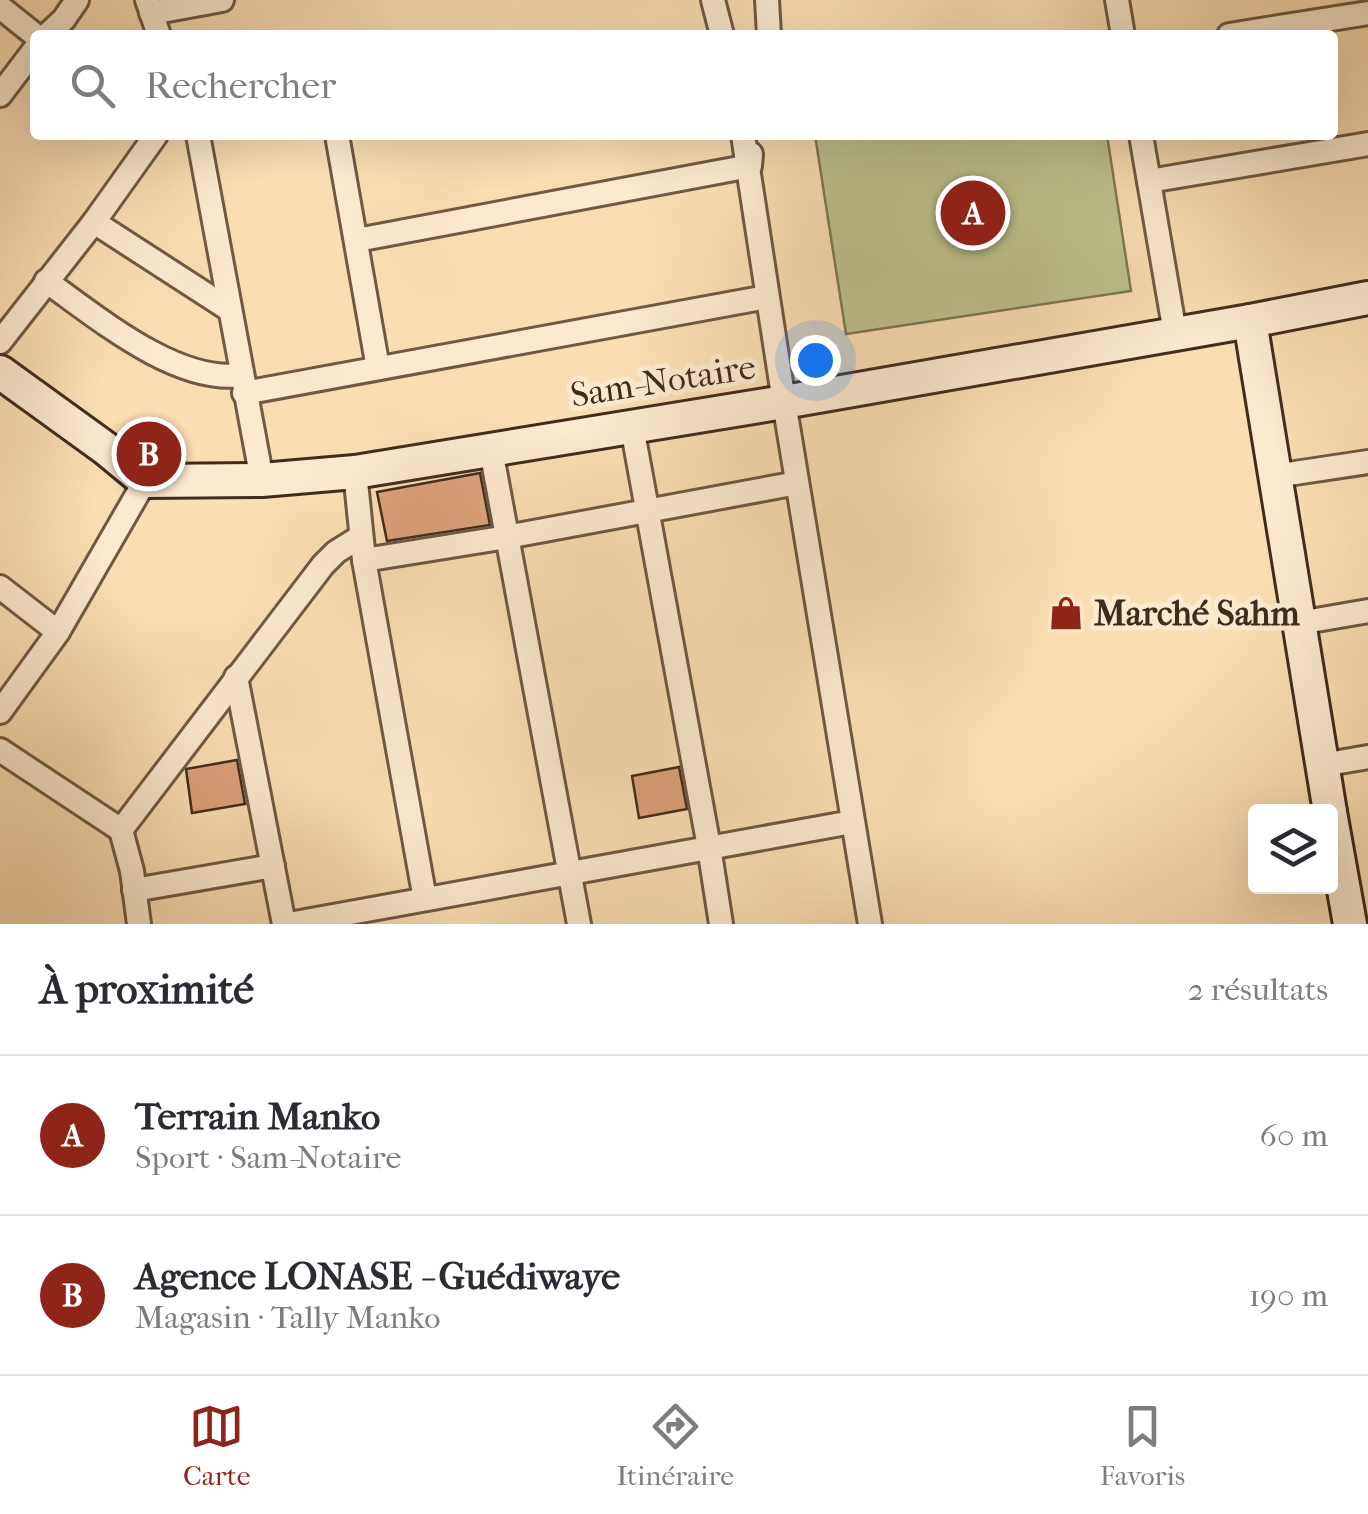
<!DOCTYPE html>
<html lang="fr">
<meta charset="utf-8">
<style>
body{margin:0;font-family:"IM FELL French Canon",serif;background:#f2f2f3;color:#2b2b33}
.controls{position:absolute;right:30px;bottom:30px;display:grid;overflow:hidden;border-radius:10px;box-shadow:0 10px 40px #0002}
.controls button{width:90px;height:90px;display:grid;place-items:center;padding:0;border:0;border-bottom:2px solid #e1e1e2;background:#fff;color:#2b2b33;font:50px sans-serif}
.you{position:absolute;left:815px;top:360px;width:35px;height:35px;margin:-25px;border:8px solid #fff;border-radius:50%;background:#1a73e8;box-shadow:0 0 0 15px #1a73e833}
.badge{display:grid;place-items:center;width:65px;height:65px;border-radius:50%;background:#8f2418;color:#fff;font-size:32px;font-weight:700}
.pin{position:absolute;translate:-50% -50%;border:5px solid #fff;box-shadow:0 2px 10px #0006}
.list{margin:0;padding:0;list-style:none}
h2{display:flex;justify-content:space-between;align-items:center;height:130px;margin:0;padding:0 40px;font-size:42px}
h2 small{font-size:32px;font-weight:400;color:#7c7c81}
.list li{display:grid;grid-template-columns:65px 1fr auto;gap:30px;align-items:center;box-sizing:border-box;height:160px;padding:0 40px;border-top:2px solid #e1e1e2}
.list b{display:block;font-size:38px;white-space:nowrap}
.list p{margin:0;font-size:32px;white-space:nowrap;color:#7c7c81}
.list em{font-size:32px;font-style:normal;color:#7c7c81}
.icon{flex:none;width:55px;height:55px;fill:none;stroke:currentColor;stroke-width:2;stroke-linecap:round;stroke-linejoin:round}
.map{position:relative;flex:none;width:1368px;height:924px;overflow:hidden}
.search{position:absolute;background:#fff;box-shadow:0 10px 40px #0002;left:30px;right:30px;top:30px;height:110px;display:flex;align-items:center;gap:25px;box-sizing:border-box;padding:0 35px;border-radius:10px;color:#7c7c81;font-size:38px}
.sheet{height:450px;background:#fff}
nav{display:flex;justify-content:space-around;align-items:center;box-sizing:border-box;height:140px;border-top:2px solid #e1e1e2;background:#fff;font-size:28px;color:#7c7c81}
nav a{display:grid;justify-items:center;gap:5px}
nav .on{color:#8f2418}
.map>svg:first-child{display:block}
</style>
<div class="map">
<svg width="1368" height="924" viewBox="0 0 1368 924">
<rect width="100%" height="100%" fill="#fbddb3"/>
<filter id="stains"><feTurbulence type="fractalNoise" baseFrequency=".002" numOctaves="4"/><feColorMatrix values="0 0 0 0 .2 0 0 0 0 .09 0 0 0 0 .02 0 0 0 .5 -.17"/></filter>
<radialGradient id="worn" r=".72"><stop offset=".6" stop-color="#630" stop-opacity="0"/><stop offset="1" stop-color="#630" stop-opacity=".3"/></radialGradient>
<polygon fill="#bdc18d" stroke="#7f7654" stroke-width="2.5" points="815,135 1107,135 1131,291 846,334"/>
<g fill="#dba17a" stroke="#412c1c" stroke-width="2.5">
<polygon points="480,473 490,525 387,541 377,492"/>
<polygon points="237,760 245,804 192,813 186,769"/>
<polygon points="679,767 687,809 639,818 632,776"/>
</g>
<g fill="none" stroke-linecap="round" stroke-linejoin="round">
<g stroke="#705842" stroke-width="28">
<g id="street">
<polyline points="147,0 159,35"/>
<polyline points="713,0 722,35"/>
<polyline points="767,0 769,35"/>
<polyline points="1117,0 1123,35"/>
<polyline points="0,7 35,35"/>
<polyline points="151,13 222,0"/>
<polyline points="47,35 64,19 77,0"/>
<polyline points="1229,35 1368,13"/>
<polyline points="0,95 35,49"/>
<polyline points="198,135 262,480"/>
<polyline points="337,135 378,368"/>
<polyline points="743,135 784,402 870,924"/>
<polyline points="1141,135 1175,333"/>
<polyline points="1149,181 1368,144"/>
<polyline points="94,222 230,310"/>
<polyline points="357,240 750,166 751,154"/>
<path d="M46,281C97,317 176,384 241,375"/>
<polyline points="0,342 94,222 156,135"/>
<polyline points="244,393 767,297"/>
<polyline points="632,427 709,847 721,924"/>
<polyline points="491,450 579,924"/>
<polyline points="355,472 364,560 425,899"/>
<polyline points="1275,476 1368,462"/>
<polyline points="364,560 507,537 797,483"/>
<polyline points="0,587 58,632"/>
<polyline points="1299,623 1368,611"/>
<polyline points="236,677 284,924"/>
<polyline points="0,712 58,632 145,481"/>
<polyline points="0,750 121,830 132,871 139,924"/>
<polyline points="1322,765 1368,757"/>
<polyline points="121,830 323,565 336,552 360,537"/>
<polyline points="134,890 273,866"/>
<polyline points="289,924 852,822"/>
</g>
</g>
<g stroke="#412c1c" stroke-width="38">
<g id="secondary">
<polyline points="1250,321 1330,812"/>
<polyline points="0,372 105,448 145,481 262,480 355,472 784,402 1250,321 1368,298"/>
<polyline points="1330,812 1350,924"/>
</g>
</g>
<use href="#street" stroke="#fce9ce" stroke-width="22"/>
<use href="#secondary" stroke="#fce9ce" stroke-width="32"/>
</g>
<defs>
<g id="shop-bare" transform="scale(2.7)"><path d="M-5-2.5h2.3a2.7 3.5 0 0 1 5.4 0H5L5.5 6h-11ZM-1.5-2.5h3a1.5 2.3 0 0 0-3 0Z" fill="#8f2418" stroke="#fce9ce" stroke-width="2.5" paint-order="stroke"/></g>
</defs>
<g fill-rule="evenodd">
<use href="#shop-bare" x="1066" y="613"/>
</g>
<g text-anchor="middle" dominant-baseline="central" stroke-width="10" stroke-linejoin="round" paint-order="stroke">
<g font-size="35" fill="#412c1c" stroke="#fce9ce">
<text transform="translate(663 381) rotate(-9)">Sam-Notaire</text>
</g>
<g font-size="35" font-weight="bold" fill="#412c1c" stroke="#fce9ce" text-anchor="start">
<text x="1094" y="613">Marché Sahm</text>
</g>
</g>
<rect width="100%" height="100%" filter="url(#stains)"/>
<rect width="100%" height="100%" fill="url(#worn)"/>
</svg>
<div class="controls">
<button><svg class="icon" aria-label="layers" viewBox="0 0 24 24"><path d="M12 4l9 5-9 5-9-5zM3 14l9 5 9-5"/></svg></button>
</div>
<div class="you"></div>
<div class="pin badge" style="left:973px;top:213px">A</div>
<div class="pin badge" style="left:149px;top:454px">B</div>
<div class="search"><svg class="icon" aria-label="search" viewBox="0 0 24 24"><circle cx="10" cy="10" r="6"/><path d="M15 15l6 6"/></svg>Rechercher</div>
</div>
<section class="sheet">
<h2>À proximité<small>2 résultats</small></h2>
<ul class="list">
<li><span class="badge">A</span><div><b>Terrain Manko</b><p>Sport · Sam-Notaire</p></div><em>60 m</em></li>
<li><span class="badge">B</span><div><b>Agence LONASE - Guédiwaye</b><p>Magasin · Tally Manko</p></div><em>190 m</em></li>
</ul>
</section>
<nav>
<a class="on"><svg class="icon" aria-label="map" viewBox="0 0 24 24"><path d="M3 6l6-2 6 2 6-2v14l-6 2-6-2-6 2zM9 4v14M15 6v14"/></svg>Carte</a>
<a><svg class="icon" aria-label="directions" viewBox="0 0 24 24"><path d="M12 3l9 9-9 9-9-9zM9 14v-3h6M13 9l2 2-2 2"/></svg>Itinéraire</a>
<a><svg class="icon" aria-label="saved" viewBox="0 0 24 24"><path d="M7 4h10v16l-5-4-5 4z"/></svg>Favoris</a>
</nav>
